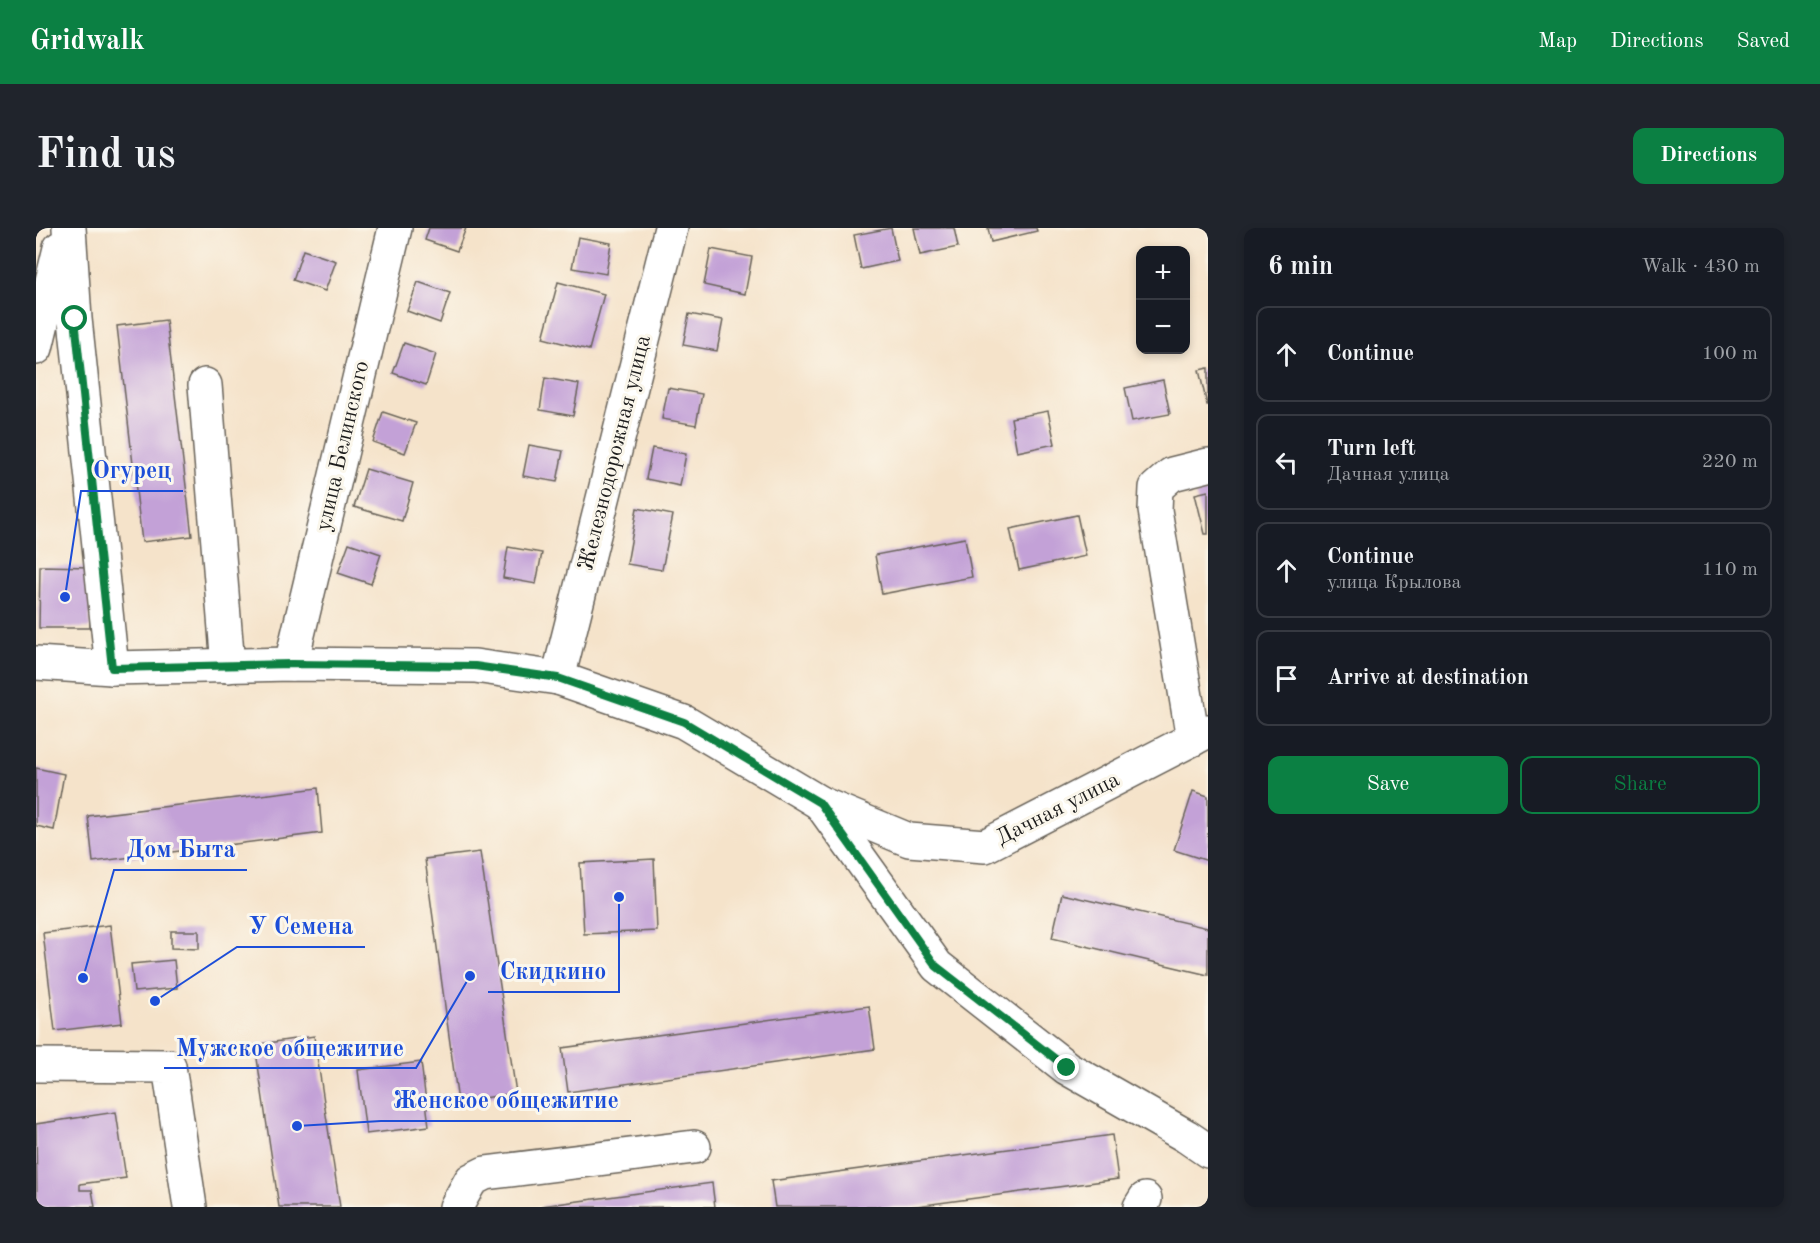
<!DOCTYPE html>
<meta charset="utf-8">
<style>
body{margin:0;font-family:"Old Standard TT",serif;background:#20242c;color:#f1f3f6}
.controls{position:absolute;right:18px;top:18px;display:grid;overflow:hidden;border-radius:12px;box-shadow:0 3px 9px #0003}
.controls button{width:54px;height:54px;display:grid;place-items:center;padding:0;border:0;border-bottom:2px solid #363941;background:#171b24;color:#f1f3f6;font:30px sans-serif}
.stop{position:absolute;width:18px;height:18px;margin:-14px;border:4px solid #0b8043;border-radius:50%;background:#fff}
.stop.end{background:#0b8043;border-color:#fff;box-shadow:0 2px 6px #0008}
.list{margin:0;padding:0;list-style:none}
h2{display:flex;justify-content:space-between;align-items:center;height:78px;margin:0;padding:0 24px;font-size:26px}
h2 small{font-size:20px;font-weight:400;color:#9ea1a6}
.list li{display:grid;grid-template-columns:39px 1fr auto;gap:18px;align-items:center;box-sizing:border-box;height:96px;margin:0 12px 12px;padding:0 12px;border:2px solid #363941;border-radius:12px}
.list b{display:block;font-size:22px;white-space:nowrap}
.list p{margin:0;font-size:20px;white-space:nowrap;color:#9ea1a6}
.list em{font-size:20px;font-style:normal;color:#9ea1a6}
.actions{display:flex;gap:12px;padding:18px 24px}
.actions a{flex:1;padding:14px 0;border:2px solid #0b8043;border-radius:12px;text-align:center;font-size:21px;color:#0b8043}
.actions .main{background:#0b8043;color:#fff}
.icon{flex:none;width:33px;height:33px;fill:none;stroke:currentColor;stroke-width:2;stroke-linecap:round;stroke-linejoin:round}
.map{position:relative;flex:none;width:1172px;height:979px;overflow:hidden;border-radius:12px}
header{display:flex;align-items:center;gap:36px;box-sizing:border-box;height:84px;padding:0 30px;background:#0b8043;color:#fff}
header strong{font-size:28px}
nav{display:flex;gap:33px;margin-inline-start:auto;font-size:21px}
.intro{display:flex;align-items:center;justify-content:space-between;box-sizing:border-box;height:144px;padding:0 36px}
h1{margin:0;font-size:42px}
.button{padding:15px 27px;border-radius:12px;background:#0b8043;color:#fff;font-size:21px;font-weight:700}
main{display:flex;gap:36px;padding:0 36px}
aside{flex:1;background:#171b24;border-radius:12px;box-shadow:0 3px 9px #0003}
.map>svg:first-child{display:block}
</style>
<header>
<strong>Gridwalk</strong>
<nav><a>Map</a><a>Directions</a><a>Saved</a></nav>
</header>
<div class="intro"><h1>Find us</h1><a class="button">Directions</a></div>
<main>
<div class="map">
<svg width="1172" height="979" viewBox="0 0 1172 979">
<rect width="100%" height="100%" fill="#fbf7ec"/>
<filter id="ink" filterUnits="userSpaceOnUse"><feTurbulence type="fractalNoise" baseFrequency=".0167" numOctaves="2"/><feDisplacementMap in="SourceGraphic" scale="12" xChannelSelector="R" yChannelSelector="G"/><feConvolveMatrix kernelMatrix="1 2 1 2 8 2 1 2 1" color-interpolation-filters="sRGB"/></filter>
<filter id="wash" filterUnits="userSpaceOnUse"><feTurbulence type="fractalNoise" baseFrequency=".008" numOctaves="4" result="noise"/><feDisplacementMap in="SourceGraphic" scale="24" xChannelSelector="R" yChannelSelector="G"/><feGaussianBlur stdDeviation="1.35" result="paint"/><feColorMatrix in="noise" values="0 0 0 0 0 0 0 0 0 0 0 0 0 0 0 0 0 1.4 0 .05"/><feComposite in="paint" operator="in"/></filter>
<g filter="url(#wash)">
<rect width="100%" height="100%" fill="#f5e3ca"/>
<g id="blocks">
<g fill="#c3a1d7">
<polygon points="393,0 430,0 421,23 389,12"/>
<polygon points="855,0 862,33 825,41 818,7"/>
<polygon points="878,0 918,0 922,19 884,27"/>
<polygon points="952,0 1000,0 1001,3 955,14"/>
<polygon points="542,9 575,15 570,46 536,40"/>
<polygon points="675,21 716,29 709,66 668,57"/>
<polygon points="267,22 300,33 289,63 257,52"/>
<polygon points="382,54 414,65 404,95 371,83"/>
<polygon points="522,54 568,66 553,122 507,110"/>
<polygon points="653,86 687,92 681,123 647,117"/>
<polygon points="130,92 156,308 106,314 81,98"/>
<polygon points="368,115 400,126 390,157 357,145"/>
<polygon points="1172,140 1172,177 1171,177 1163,142"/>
<polygon points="509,150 543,156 537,188 504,182"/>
<polygon points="1127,152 1134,186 1096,193 1089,160"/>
<polygon points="632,160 666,166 660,197 626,191"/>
<polygon points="1012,183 1019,216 981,224 975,190"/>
<polygon points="347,184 380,195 369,225 337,214"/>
<polygon points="493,217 527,223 521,254 487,248"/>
<polygon points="616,220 650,226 644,258 610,251"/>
<polygon points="330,241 377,255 366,293 318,279"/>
<polygon points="1172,263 1172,306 1169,306 1159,266"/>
<polygon points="601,280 637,287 626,342 591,336"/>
<polygon points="1041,287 1050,328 983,342 974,301"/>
<polygon points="929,310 936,349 846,366 839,327"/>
<polygon points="313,315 345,326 335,356 302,345"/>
<polygon points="472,319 506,325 500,356 467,350"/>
<polygon points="4,338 55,339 54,400 3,400"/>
<polygon points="0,540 28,546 18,602 0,598"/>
<polygon points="282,560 286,605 57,634 52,588"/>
<polygon points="1157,563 1172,568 1172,633 1138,622"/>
<polygon points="444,624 480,865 422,874 389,631"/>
<polygon points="618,631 621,703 548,706 544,635"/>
<polygon points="1026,666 1172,700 1172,747 1016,710"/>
<polygon points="74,697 86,795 19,803 7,705"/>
<polygon points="135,703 163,703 163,721 135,720"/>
<polygon points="138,732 141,760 98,764 95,736"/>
<polygon points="833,778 839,821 532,864 526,820"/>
<polygon points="278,808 304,979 243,979 219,817"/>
<polygon points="385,834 393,898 330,906 322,842"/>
<polygon points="80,884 90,950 44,956 44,962 56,962 59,979 1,979 0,896"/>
<polygon points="1076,907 1082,951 873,979 739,979 735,953"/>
<polygon points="676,955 679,979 506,979 506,978"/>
</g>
</g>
</g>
<g filter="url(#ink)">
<use href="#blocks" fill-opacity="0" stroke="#686259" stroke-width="1.5"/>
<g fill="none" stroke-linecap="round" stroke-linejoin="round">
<g stroke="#686259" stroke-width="36">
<g id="minor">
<polyline points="33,0 39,91 76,440"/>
<polyline points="0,120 24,20"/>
<polyline points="169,157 192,438"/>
<polyline points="0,435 76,440 255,436 439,438 522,450 648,494 784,575 873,612 949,618 1172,503"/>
<polyline points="255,436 359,0"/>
<polyline points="522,450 635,0"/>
<polyline points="1157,511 1119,282 1120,260 1136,246 1172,237"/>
<polyline points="784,575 901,738 1031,840 1150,908 1172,923"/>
<polyline points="0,837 133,838 154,979"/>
<polyline points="420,979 435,952 449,945 658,919"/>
<polyline points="1104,979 1109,971"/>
</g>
</g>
<use href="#minor" stroke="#fff" stroke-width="33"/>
</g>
</g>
<g fill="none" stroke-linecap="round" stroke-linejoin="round" filter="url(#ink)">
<polyline stroke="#0b8043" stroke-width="8" points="39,91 76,440 255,436 439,438 522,450 648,494 784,575 900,738 1031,840"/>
</g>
<g text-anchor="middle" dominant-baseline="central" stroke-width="6" stroke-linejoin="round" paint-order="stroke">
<g font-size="22" fill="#1c1c1c" stroke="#fbf7ec">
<text transform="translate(307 218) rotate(-77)">улица Белинского</text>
<text transform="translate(579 225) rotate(-76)">Железнодорожная улица</text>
<text transform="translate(1022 581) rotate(-27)">Дачная улица</text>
</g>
</g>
<path fill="none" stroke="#1d4ed8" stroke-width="2" d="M29 369L45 263H147M47 750L78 642H211M119 773L201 719H329M583 669L583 764H452M434 748L380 840H128M261 898L345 893H595"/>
<g fill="#1d4ed8" stroke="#fbf7ec" stroke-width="2">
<circle cx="29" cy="369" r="6"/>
<circle cx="47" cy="750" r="6"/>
<circle cx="119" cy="773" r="6"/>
<circle cx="583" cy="669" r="6"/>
<circle cx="434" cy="748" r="6"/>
<circle cx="261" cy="898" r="6"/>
</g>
<g font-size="24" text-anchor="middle" font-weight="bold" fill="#1d4ed8" stroke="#fbf7ec" stroke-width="6" stroke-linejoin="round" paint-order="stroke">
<text x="96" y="250">Огурец</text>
<text x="145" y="629">Дом Быта</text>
<text x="265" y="706">У Семена</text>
<text x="517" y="751">Скидкино</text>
<text x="254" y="828">Мужское общежитие</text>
<text x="470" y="880">Женское общежитие</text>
</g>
</svg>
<div class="controls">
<button>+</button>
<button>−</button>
</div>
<div class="stop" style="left:39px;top:91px"></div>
<div class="stop end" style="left:1031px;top:840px"></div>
</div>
<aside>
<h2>6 min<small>Walk · 430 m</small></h2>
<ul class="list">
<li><svg class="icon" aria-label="ahead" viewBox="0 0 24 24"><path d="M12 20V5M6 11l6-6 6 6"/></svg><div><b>Continue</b></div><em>100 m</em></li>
<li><svg class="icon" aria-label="left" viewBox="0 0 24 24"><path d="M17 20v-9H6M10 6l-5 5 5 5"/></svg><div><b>Turn left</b><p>Дачная улица</p></div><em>220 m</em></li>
<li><svg class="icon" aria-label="ahead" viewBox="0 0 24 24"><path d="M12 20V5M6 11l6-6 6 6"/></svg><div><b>Continue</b><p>улица Крылова</p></div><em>110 m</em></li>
<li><svg class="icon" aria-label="arrive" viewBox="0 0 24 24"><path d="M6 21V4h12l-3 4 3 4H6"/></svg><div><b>Arrive at destination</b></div></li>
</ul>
<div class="actions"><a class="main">Save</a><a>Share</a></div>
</aside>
</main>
